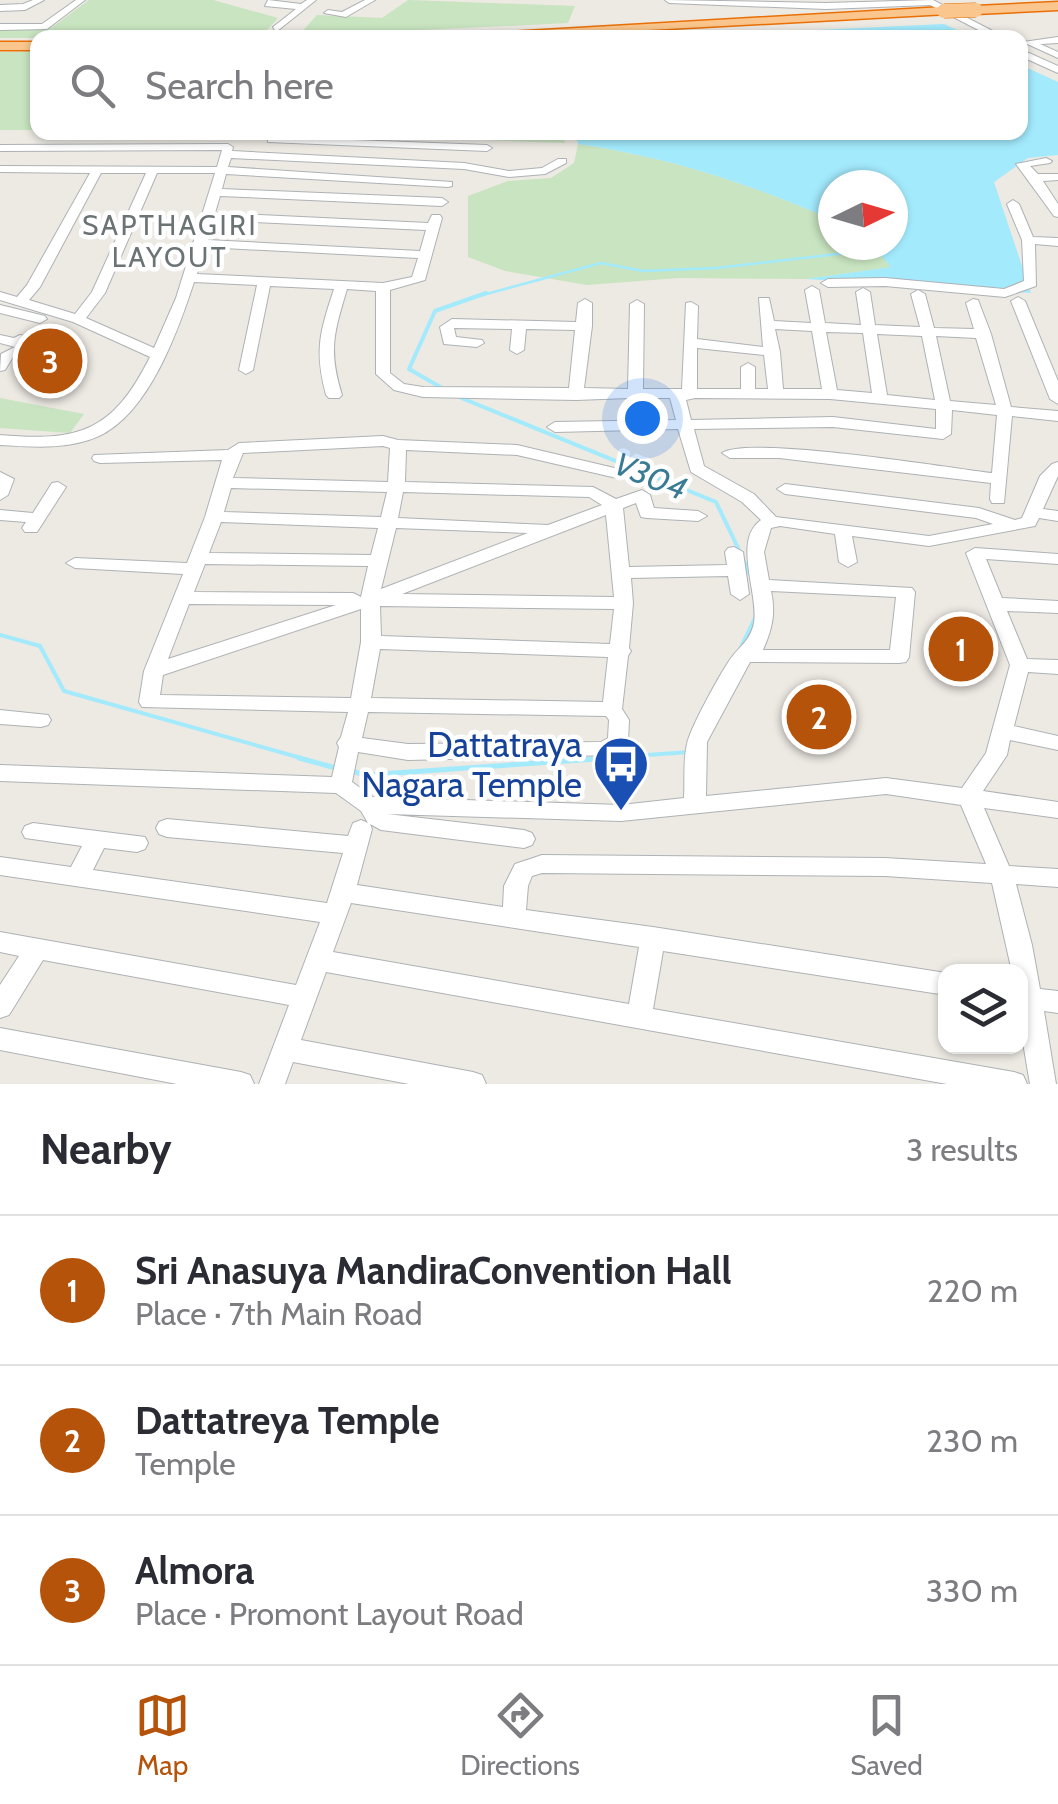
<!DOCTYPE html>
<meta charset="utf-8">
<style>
body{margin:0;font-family:Cabin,sans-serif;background:#f2f2f3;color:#2b2b33}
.controls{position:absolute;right:30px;bottom:30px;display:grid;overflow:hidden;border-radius:20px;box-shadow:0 2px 8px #0004}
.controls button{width:90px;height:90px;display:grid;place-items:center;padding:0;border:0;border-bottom:2px solid #e1e1e2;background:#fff;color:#2b2b33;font:50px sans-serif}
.compass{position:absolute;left:818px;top:170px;width:90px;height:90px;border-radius:50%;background:#fff;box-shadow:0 2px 8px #0004;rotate:85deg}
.you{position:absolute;left:642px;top:418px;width:35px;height:35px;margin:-25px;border:8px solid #fff;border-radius:50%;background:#1a73e8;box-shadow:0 0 0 15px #1a73e833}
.badge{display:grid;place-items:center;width:65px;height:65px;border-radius:50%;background:#b45309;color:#fff;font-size:32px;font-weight:700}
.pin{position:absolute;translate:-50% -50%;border:5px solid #fff;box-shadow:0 2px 10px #0006}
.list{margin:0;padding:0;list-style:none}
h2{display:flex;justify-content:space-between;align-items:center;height:130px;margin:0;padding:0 40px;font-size:42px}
h2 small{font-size:32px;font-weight:400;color:#7c7c81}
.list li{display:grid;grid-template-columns:65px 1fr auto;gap:30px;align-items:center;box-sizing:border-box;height:150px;padding:0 40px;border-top:2px solid #e1e1e2}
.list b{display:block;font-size:38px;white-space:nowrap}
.list p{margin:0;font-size:32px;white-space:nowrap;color:#7c7c81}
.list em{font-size:32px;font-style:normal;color:#7c7c81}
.icon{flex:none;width:55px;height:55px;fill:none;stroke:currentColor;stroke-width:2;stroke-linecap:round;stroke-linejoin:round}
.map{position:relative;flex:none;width:1058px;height:1084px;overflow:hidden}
.search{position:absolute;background:#fff;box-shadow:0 2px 8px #0004;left:30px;right:30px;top:30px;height:110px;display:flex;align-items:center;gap:25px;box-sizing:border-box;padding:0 35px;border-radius:20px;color:#7c7c81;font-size:38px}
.sheet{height:580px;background:#fff}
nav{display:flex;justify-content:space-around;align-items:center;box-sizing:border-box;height:140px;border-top:2px solid #e1e1e2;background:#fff;font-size:28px;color:#7c7c81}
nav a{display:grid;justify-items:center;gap:5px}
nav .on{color:#b45309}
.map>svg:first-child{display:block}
</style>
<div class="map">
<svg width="1058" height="1084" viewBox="0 0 1058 1084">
<rect width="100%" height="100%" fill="#ede9e3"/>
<g fill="#c8e4c0">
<polygon points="89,0 213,0 278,18 260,38 0,38 0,29 51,28"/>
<polygon points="408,0 575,6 568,23 298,36 317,15 382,18"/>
<polygon points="37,51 37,130 0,130 0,52"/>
<polygon points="562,133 565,143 294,133 562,132"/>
<path d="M578,144C672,158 747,183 833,220V245H872L892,267L806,279L678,278L587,285L505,271L468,257V196L508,181L551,178L574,163Z"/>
<polygon points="0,398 84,414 70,433 0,428"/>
</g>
<g fill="#a3eafd">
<polygon points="944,24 972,37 665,37"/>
<path d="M1021,65L1058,82V155L1028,158L994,182L1031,293L806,279L891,267L872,245H893V185H833V220C747,183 672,158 578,144L576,133L1020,132Z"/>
</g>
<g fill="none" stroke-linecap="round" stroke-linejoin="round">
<polyline stroke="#a3eafd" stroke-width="2.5" points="479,296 601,263 643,271 716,268 881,249"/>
<g stroke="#a3eafd" stroke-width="4">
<polyline points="442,388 409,369 435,311 486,293"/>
<polyline points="459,397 716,502 739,550"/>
<polyline points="743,559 751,577"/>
<polyline points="0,635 40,646 64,691 308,760"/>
<polyline points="740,649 755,618"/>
<polyline points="575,760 690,752"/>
</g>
<g stroke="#a3eafd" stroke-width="5">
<polyline points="299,758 336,768"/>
<polyline points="351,771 366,775 610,758"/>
</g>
<g stroke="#aeb2b5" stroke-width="2">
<g id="minor">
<polygon points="33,0 44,0 25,10 0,11 0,5 23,4"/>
<polygon points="76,0 85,0 47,29 0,30 0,24 42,24"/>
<polygon points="268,0 301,4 307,0 316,0 276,32 273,27 296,9 265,6"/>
<polygon points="365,0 375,0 346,17 324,13 328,10 342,12"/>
<polygon points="665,0 826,3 933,0 1006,38 994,38 930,5 826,9 669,3"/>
<polygon points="1058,37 1058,43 1040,44 1058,52 1058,58 1023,42"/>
<polygon points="1020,49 1058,66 1058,73 1020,56"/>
<polygon points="272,137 487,145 492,148 487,151 268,142 268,138"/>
<path d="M228,144L233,147L232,151L464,163L509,171L542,168L558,159H566V163L545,174L509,177L464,169L231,158L228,167L452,182V186L448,187L226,174L222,189L442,198L448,202L442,206L220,196L215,213L428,223L432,215H440L442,218L425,280L390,290V373L404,384L423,387L569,388L575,330L526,329L524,350L517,354L510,350L512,329L454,328L456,337L482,340L484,343L477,347L444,344L440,327L452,319L576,322L578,303L585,299L592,303V326L584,388L628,389L630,304L637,300L644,304L643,389H682L686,303L691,302L698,306L697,339L763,347L759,298H769L774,321L811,323L805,290L812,286L819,290L825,323L861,325L856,292L863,288L870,292L875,325L920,327L911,294L918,290L925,294L934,328L974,329L966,303L973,299L978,300L991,334L1011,407L1058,411V421L1012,416L1004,503H992L990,499L991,483L779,458H730L722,453C746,435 950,468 992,473L997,415L952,410L951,434L943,439L833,427L694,429L704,466L754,494L776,517L929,536L993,524L976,518L785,494L777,489L785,484L979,508L1015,520L1022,518L1040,476L1052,464L1058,462V476L1043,509L1058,511V521L1039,518L1035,526L929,546L852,536L857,562L848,567L839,562L835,534L780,526L771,528L764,552L769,580L912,588L915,592L909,657L906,662L899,663L750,662L707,742L706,796L886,778L962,788L986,753L1010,665L966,553L975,548L1058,554V564L986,559L1002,598L1058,601V613L1007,611L1027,659L1058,660V674L1028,672L1014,726L1058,736V750L1010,740L1007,755L983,791L1058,802V818L984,808L1009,866L1058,869V887L1016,884L1032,945L1040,989L1058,991V1013L1044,1011L1056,1084H1030L1020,1025V972H1012L992,883L885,876L542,873L532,876L528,886L526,910L653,927L946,973V995L663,951L653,1009L1014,1072L1023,1075L1027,1084H947L326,972L301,1040L473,1072L482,1075L486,1084H409L293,1062L285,1084H259L289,1005L43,960L9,1015L0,1018V985L19,956L0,952V932L296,985L320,922L0,875V857L71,867L82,846L25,838L22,832L25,826L33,823L145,837L148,843L145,849L137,852L104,848L93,870L327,903L343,853L167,837L159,834L156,828L159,822L167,819L348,836L353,823L361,820L368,823L361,811L336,793L0,781V765L332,777L339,747L337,743L341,737L348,712L142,707L139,702L144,671L183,574L75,568L66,563L75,558L187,563L205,517L222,460L100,463L94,461L92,458L94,455L228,450L239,443L383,436L398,440L517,445L627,471L629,474L621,479L517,455L406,450L405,482L593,487L616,499L642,490L650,495L654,508L698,511L707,516L698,521L647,518L641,517L636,503L623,508L629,567L727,565L725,552L728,548L734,547L743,552L749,594L740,600L731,594L728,576L631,578L633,603L629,648L631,651L628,656L622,709L629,720L628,741L612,755L408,760L358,752L352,782L373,797L621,805L684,798C685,781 683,761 687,744C690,728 719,676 729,661C738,647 750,642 754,623C759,594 732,540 761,520L742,502L691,472L678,429L555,432L547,427L555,422L676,420L670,398H641L635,401L629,398L576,400L423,397L394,390L376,374V291L347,289C334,333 328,350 342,395L339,398H329L326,395C314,350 320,332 334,289L270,286L253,370L246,374L239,370L257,285L194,282C178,331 149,413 99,436C68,450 33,447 0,445V435C80,442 113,431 150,357L73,322L0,300V292L17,297L27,285L90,173L0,172V166L217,167L222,150L0,151V145ZM101,173H146L92,292L75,314L29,300L40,287ZM157,173H215L176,298L154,348L86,318L105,293ZM213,220L426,230L420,251L208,240ZM205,247L418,258L412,277L383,283L197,274ZM775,329L812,331L822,389H783L780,352ZM826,332L863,333L872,393L837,390ZM877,334L922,336L935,400L887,395ZM936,336L976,338L996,405L950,401ZM697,348L764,355L768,389H755V367L748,363L741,367V389H697ZM695,398L830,399L936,409V429L833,417L691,420L686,400ZM383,446L390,448L388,482L233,478L243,453ZM231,488L387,492L381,517L224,512ZM403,492L589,497L602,505L548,525L398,518ZM606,515L614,597L402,594ZM221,522L378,528L371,555L209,553ZM396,528L528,533L381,589ZM205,564L368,566L361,597L353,593L194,592ZM771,591L896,597L890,650H763C772,629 776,614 771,591ZM189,604L336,605L168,659ZM380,606L614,609L610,644L381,636ZM361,609V642L351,698L160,695L163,675ZM380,649L608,657L603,702L371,698ZM368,712L606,716L609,720L608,738L601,742L408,744L362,738ZM886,794L961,805L986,864L885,858L542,855L515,864L504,886L503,907L357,885L372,829L370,824L381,830L524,848L532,845L535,839L532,833L524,830L387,814L621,821ZM351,903L639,947L629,1004L333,952Z"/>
<polygon points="1046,158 1052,161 1050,163 1030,166 1038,174 1058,174 1058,180 1043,181 1058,204 1058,217 1054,216 1016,164"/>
<polygon points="1013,200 1019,204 1033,237 1058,238 1058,246 1035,244 1036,286 1005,297 885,286 828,287 821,283 828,279 885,278 1004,289 1024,281 1022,240 1007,204"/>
<polygon points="1018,297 1025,301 1058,381 1058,404 1050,399 1011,301"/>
<polygon points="0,305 45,316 47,319 40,323 0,313"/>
<polygon points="0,335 14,338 20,335 58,343 60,352 53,356 48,355 46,349 38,347 13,357 5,370 0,371 1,354 15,347 0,343"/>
<polygon points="0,472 14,479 8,495 0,500"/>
<polygon points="58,482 66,487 37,532 25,532 22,528 26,522 0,520 0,510 33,513 52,483"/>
<polygon points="0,710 48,715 51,720 48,725 41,727 0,724"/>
<polygon points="0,1028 241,1072 250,1075 254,1084 177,1084 0,1050"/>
</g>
</g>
<g stroke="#ea7006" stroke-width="3">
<g id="highway">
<polygon points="1058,2 1058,10 976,14 970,10 976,6"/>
<polygon points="944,7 948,14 498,38 406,38"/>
<rect x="0" y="42" width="38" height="8"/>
</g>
</g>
<use href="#minor" fill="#fff" fill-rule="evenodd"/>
<use href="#highway" fill="#fac68d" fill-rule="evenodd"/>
<g stroke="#ea7006" stroke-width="15" stroke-linecap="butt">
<polyline id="highway-bridge" points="944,11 976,10"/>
</g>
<use href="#highway-bridge" stroke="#fac68d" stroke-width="14"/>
</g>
<defs>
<g id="bus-pin" transform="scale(2.875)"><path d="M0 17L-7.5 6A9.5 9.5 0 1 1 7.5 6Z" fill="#1a4fb4" stroke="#fff"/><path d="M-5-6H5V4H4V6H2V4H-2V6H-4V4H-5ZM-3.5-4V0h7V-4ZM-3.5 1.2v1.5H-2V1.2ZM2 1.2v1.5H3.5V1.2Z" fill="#fff"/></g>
</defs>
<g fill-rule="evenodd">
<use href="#bus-pin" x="621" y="764"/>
</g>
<g text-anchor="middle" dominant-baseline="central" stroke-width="9" stroke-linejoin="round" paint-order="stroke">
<g font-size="28" letter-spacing="2.5" fill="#6c7375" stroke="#fff">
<text x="170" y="225">SAPTHAGIRI<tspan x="170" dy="32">LAYOUT</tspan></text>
</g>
<g font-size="32" font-style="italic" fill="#397a94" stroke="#fff">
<text transform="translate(651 476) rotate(22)">V304</text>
</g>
<g font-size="35" fill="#164399" stroke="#fff" text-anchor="end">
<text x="582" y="744">Dattatraya<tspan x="582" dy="40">Nagara Temple</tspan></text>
</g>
</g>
</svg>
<div class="controls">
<button><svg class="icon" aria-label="layers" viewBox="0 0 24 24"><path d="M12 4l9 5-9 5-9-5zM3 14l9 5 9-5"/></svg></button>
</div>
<svg class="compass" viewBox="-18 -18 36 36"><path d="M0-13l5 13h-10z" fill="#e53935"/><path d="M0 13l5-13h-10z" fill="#7c7c81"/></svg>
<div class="you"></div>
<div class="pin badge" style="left:961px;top:649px">1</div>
<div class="pin badge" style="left:819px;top:717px">2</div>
<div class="pin badge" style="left:50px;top:361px">3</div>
<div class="search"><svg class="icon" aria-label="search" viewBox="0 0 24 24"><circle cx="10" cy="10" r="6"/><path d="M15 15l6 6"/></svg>Search here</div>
</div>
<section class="sheet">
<h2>Nearby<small>3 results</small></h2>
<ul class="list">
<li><span class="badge">1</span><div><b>Sri Anasuya MandiraConvention Hall</b><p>Place · 7th Main Road</p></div><em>220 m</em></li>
<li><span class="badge">2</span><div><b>Dattatreya Temple</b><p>Temple</p></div><em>230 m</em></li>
<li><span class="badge">3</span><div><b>Almora</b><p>Place · Promont Layout Road</p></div><em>330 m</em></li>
</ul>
</section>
<nav>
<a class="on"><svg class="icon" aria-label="map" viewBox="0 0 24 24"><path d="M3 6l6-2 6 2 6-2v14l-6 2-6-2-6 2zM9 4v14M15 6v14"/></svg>Map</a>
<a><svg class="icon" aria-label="directions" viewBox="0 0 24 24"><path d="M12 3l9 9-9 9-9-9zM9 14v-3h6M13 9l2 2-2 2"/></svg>Directions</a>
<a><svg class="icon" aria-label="saved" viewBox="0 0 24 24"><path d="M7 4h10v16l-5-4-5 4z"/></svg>Saved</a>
</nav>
